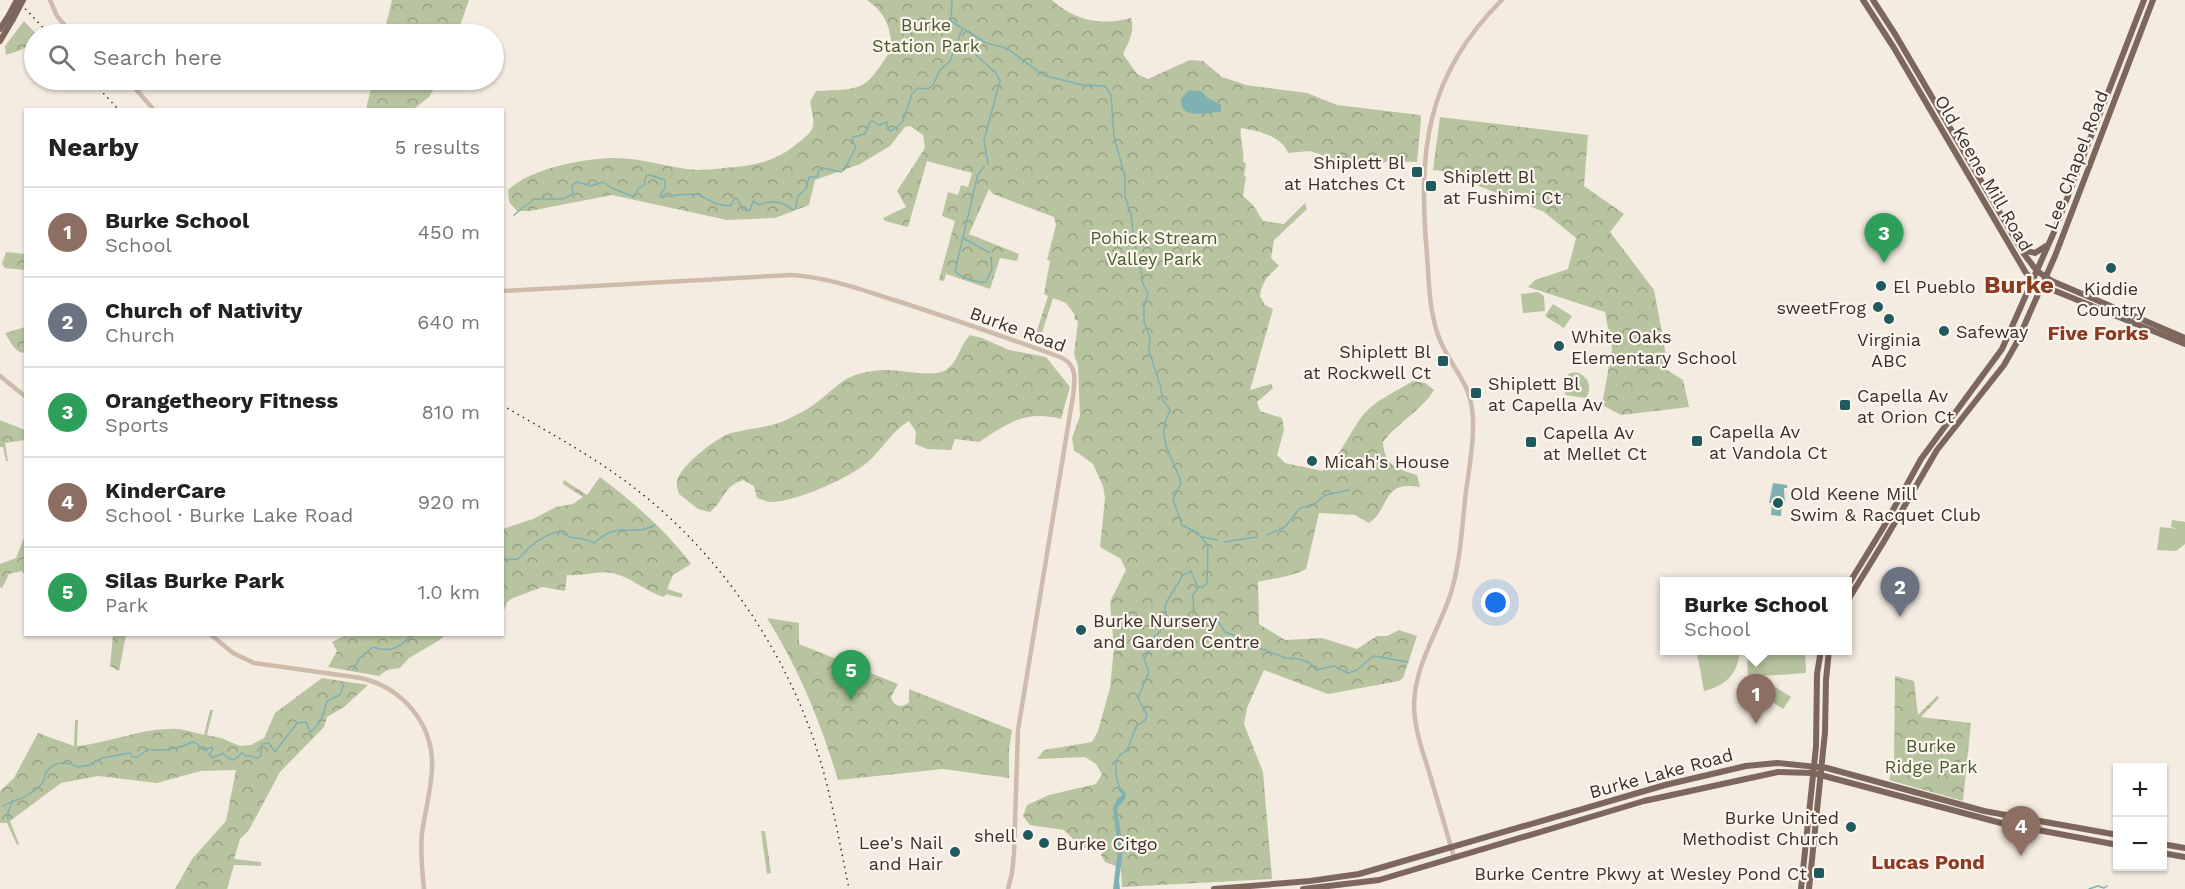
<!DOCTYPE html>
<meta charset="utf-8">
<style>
body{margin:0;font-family:"Work Sans",sans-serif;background:#f2f2f2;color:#222}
.controls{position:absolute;right:18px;bottom:18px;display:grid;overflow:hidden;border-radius:0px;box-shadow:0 2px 4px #0004}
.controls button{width:54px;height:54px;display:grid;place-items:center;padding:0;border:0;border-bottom:2px solid #e0e0e0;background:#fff;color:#222;font:30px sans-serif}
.you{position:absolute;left:1496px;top:603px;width:21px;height:21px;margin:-15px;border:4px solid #fff;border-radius:50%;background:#1a73e8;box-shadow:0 0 0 9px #1a73e833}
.badge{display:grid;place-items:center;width:39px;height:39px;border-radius:50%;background:#b45309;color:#fff;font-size:20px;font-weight:700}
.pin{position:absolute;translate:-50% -50px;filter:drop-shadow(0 2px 3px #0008)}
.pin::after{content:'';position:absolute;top:32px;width:21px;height:18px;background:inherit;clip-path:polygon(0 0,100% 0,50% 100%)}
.popup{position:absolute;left:1660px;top:577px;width:192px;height:78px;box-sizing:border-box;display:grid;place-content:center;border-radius:0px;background:#fff;filter:drop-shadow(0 2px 4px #0005);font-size:20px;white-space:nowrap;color:#767676}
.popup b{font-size:22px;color:#222}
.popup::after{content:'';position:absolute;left:50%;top:100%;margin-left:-12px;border:12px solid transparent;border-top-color:#fff}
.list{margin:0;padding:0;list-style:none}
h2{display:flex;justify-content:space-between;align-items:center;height:78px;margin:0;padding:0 24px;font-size:26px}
h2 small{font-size:20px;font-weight:400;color:#767676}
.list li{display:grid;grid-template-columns:39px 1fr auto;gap:18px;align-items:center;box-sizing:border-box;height:90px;padding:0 24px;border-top:2px solid #e0e0e0}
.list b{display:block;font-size:22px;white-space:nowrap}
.list p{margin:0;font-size:20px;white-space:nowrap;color:#767676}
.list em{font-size:20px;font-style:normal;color:#767676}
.icon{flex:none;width:33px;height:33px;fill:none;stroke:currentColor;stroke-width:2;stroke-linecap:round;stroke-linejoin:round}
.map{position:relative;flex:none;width:2185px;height:889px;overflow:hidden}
.search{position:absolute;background:#fff;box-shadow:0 2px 4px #0004;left:24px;top:24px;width:480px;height:66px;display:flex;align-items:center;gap:15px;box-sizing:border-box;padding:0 21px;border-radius:33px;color:#767676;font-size:22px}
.panel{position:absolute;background:#fff;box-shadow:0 2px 4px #0004;left:24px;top:108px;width:480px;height:528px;border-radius:0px}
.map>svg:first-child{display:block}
</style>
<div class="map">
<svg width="2185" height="889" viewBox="0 0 2185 889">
<defs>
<pattern id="forest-crowns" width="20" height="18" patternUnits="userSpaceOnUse" patternTransform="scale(1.5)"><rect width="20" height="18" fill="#b8c4a0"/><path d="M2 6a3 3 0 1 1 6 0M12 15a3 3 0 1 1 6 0" fill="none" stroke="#97a083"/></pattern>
</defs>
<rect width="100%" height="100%" fill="#f4ebe1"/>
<g fill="#b8c4a0">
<polygon points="1538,292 1544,296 1545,311 1523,313 1521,294"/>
<path d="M1575,372C1588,375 1593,387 1586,398L1566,395L1564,392L1568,374Z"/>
<polygon points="2172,520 2185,522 2185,544 2176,551 2157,550 2160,527 2178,529 2171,527"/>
<path d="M1698,651H1740C1738,673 1726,686 1704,691L1697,653Z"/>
<polygon points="1747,651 1805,651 1806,673 1748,677"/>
<polygon points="1769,683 1791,697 1783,709 1761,695"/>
</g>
<g fill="url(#forest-crowns)">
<polygon points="392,0 469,0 457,34 384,34"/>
<path d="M867,0H1052C1075,21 1101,26 1131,18C1135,31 1129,42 1123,54L1137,74L1148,79L1190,60L1203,61L1222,77L1246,85L1307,93L1337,105L1420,115L1421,119L1417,162L1388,161L1371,167L1332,162L1322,155L1310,151L1288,153C1282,136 1256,130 1241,128C1239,140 1245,150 1243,162L1246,163L1244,176L1246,177L1243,196L1253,205L1263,221L1284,224L1305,203L1307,209L1274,240L1271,258L1279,266C1268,276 1262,281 1260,296L1265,305L1273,309L1250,390L1271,384L1273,388L1257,402L1260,411L1282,418L1284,430L1277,455L1285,463L1322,471C1341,457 1349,433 1363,415C1375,400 1397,391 1413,381L1425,383L1434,390C1421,411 1398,422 1383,442C1384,465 1397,469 1417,475L1420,487C1381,480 1391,508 1369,523L1355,515L1319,513L1306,569C1292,577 1274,578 1258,582L1259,624L1285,640L1322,638L1357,649L1377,636H1387L1399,630L1417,636L1403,678L1399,681L1328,694L1264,670L1247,708L1244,724L1263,772L1272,879L1122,887L1121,868L1105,862L1101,855L1103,852L1081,847L1064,830L1030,825L1023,816L1027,805L1049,795L1096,784L1102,774L1096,764L1085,757L1037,759L1044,750L1092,742L1098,731L1110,688L1114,648L1110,602L1126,570L1121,559L1100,547L1105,498L1103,486L1093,464L1074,450L1072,438L1080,416L1078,366L1074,354L1078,321L1074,319L1075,315L1066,303L1053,298L1039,342L1034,340L1048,296L1044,294L1050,261L1047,260L1056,225L1054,217L993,194L989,189L969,234L1019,254L1017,261L1000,258L990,289L946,274L944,281L939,280L955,221L942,216L948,192L958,195L961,185L968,187L972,173L927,161L908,227L885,221L883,218L906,207L897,191L925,148L923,135L910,126L905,127L890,146L860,164L815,180L809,205L775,218L727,220L612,195L530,211H517L509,202L508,190C530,169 581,159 611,158C640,157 668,168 697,170C706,170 716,169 724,168C751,166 771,163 793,147C816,129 816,130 810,102L816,91C865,89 865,91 892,48C890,25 885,13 867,0Z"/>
<path d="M24,21L36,34C31,48 21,50 6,55L5,46Z"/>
<polygon points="373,80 439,80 429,97 414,109 366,109"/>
<polygon points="1440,117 1588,135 1584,186 1624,214 1610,232 1654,290 1664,343 1667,370 1683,380 1689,407 1621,415 1602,405 1612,349 1605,312 1528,287 1535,280 1568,269 1576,238 1544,212 1459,178 1459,173 1433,170"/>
<polygon points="6,252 25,254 25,270 5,268 2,264"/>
<polygon points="1553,304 1572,316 1564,328 1545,316"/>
<path d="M25,327V353C15,353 10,341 5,333Z"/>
<path d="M970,335L982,338L1009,350L1046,357L1070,387L1061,419C1024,410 1009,423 979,442L955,439L951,450L927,449L915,444L916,432L909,421C892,431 883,448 869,461C852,477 793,503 770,502C766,502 761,499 757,498L754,486L743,480C723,486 725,500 710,512L698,509L679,494C678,490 676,485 677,481C680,466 717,437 731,433C746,429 761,428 776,424C787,420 799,414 809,408C827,397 841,377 862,373C870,371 878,370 885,370C901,370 932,377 944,371C959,363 959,346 970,335Z"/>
<polygon points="0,420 25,430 25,440 5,443 8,461 6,461 3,447 0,447"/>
<path d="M600,477C633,502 666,530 691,564L673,575L667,589L683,594L681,598L666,594L664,597C646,592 632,578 616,574C601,569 583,577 567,575L565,591L542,587L513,598L507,602L503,613V529L533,519L556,507L573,504L583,497L563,484L564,480L587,495Z"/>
<polygon points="25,535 25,576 22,571 9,574 2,588 0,587 0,564 16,558"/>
<path d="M767,618L799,623V644L898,684L891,697C893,706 902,709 909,702V689L1012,730L1009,749V778L943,769L838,780C821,723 799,669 767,618Z"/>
<polygon points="348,634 445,634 445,635 438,641 409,658 400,668 387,670 379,676 328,667 337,651 332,642"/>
<polygon points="113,635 126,635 119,671 110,666"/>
<polygon points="1895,676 1914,681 1918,715 1937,696 1939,698 1921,717 1971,723 1963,801 1889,780 1894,762"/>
<path d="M322,678L368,685L344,707L327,717L324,727L280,772L249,830L240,839L234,859L261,862V866L234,865L227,889H175L192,859L226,821L236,770L201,771L157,783L98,776L61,783L10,821L19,844L17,845L7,823H0V791L14,778L38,733L74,746L75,720H78L77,746C109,743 139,729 171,729C182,728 194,733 204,735L210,710H213L207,735L221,738L240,746L251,745L264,738L275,713Z"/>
<polygon points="761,831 765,831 771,873 767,874"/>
</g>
<g fill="#7fb0b2">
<path d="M1189,90L1201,91L1208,98L1221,105V112C1208,112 1180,121 1181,99Z"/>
<polygon points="1773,483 1787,485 1787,488 1784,488 1785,504 1782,504 1781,516 1771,515 1772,503 1769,503"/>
<polygon points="1118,785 1126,794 1125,799 1117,808 1123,850 1119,880 1120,889 1113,889 1118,849 1113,808 1118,798 1123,795 1118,790"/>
</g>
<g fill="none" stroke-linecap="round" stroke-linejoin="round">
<g stroke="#7fb0b2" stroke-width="1.5">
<path d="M952,0L951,21L986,43L1003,47L1012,52L1043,75L1082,85L1105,86L1111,95L1114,137L1125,176V196L1131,215L1134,241L1141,270L1142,281L1148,294L1144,306V322L1150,337L1149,351L1161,388L1162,399L1170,410C1169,415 1166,418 1165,423C1159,443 1177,466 1181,483L1173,499L1182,525L1198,533L1208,546L1207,583L1203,587H1198L1191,571L1183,575L1167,601L1165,608L1168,623L1155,636L1150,650L1144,659L1149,672L1138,698C1143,709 1155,718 1137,725L1127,750L1120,755L1116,761V775L1119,786"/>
<polyline points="979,40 977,56 996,73 1000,81 984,140 988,164"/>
<path d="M984,167L978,174L955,271C961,278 977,283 986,282L992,269L991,257"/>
<path d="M514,215L534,199H563L573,194L572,185L577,182L591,186L603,182L612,188L634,197L638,189L644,185L646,176L650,175L665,180V188L660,195L661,197C673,195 686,194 698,194C708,200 717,206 730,206L734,199L737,198L743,210H750L753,201L760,205C771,199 784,202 793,210L796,207L798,196L806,189L809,177H817L819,170L823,168L841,172L844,170L856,147L852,140L853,137L865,134L870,122L873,121L879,125L887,122V129L891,131L902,123L912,94L918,88L928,89L933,85L940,70L950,61L962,30"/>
<polyline points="963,238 990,253"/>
<polyline points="1267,535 1285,527 1300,508 1313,505 1325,495 1349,490"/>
<polyline points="1203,537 1217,540"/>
<polyline points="1224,542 1257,537"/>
<path d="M502,560L518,559C531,545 541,536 560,531C570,541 583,536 594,543C601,537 612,530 620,530C633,530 644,532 655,525"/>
<polyline points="1194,613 1193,595 1198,588"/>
<path d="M1195,619C1203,620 1209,616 1216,618L1225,632L1248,640V648L1262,649L1286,658L1299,659L1310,663L1316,670L1334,666L1348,673L1357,670L1373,656L1408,662"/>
<path d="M353,670L360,658L373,647C394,654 398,646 415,634"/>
<path d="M3,806C12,800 21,800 29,794C33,791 38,788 41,785C45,780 44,776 47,771C55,761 67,761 78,767L89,765L102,758L130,753L132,757H137L149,749C160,752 182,748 192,742L196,743L203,750L212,747L213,750L209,754L212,758L223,753L228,758L234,760L242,753L246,756H250L257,758L261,756L262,744L269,743L275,752L297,723L306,722L310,732C320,726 324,713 327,701L340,695L344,684"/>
<polyline points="8,819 8,812 13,800"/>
<polyline points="2089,889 2098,886 2104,888 2107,886"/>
</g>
<g stroke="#cdbbac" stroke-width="4.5">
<polyline points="50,0 57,16 72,34"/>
<polyline points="128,80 154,110"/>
<path d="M502,291L791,275C827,277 859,289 894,300C950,318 1005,337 1060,357C1078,365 1075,379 1073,396L1018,730L1014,853L1012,873L1008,889"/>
<polyline points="0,376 26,397"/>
<path d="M210,634L233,653L254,663L361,678C403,688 434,724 432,769C431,790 425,812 422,833C420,852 422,870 424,889"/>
<path d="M1454,857C1446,830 1438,802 1430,775C1423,752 1414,729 1414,704C1415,664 1439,630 1451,593C1460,562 1462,530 1465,499C1468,475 1473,450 1473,427C1474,380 1451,372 1438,335C1429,309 1429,282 1427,255C1418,152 1425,76 1502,0"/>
</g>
<g stroke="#7d675c" stroke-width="6">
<polyline points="1863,0 1894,48 2026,273 2033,280 2048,288 2185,344"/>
<polyline points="1873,0 1895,34 2024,254 2037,271 2052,281 2185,338"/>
<polyline points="0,29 9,15"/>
<polyline points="0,41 13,19"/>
<polyline points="2022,246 2027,251 2035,253 2046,246"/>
<polyline points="1848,585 1883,528 1921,459 2002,349 2054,232 2144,0"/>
<polyline points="1848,600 1883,543 1937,450 2004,365 2016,344 2055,256 2153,0"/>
<polyline points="2162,844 2185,848"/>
<polyline points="2162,853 2185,857"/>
<polyline points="1214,889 1310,881 1359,874 1665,785 1746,766 1777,763 1827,768 1984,811 2118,835"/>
<polyline points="1303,889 1379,880 1644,801 1778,772 1813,773 2001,823 2118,845"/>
<polyline points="1801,889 1816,747 1817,674 1821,650"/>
<polyline points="1809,889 1825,732 1826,680 1829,650"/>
</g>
<g stroke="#3b302b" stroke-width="1.5" stroke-dasharray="1.5 4.5" stroke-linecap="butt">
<polyline points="17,0 49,34"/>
<polyline points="91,80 119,110"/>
<path d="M502,405C548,432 595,457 637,490C722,556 787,653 819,756C832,799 840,845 849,889"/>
</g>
<g stroke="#7d675c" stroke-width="6">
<polyline points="9,15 17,0"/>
<polyline points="13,19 23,0"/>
</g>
</g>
<g fill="#1f5a5e" stroke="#fbf5ee" stroke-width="2">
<rect x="1411" y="166" width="12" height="12" rx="3"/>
<rect x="1425" y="180" width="12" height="12" rx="3"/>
<circle cx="2111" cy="268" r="6"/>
<circle cx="1881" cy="286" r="6"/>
<circle cx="1878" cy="307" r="6"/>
<circle cx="1889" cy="319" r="6"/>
<circle cx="1944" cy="331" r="6"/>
<circle cx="1559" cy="346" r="6"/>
<rect x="1437" y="355" width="12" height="12" rx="3"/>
<rect x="1470" y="387" width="12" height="12" rx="3"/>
<rect x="1839" y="399" width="12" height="12" rx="3"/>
<rect x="1691" y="435" width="12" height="12" rx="3"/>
<rect x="1525" y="436" width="12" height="12" rx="3"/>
<circle cx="1312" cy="461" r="6"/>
<circle cx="1778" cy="503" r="6"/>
<circle cx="1081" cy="630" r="6"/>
<circle cx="1851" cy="827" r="6"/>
<circle cx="1028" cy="835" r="6"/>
<circle cx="1044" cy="843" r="6"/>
<circle cx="955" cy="852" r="6"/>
<rect x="1813" y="867" width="12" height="12" rx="3"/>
</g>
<g text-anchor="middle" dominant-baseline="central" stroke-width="4.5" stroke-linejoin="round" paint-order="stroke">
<g font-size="18" fill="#4a5a2e" stroke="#fbf5ee">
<text x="926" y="24">Burke<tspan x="926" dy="21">Station Park</tspan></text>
<text x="1154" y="237">Pohick Stream<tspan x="1154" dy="21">Valley Park</tspan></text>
<text x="1931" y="745">Burke<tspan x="1931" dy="21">Ridge Park</tspan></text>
</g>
<g font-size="18" fill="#3b302b" stroke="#fbf5ee">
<text transform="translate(2076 160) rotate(-69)">Lee Chapel Road</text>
<text transform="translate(1984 173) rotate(60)">Old Keene Mill Road</text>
<text transform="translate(1018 329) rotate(20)">Burke Road</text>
<text transform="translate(1661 773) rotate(-15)">Burke Lake Road</text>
</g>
<g font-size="18" fill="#3b302b" stroke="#fbf5ee" text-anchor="start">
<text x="1405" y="162" text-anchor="end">Shiplett Bl<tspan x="1405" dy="21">at Hatches Ct</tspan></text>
<text x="1443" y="176">Shiplett Bl<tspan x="1443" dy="21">at Fushimi Ct</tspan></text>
<text x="1893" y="286">El Pueblo</text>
<text x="2111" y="288" text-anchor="middle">Kiddie<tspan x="2111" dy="21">Country</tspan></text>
<text x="1866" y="307" text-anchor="end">sweetFrog</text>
<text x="1956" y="331">Safeway</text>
<text x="1571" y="336">White Oaks<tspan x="1571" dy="21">Elementary School</tspan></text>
<text x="1889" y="339" text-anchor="middle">Virginia<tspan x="1889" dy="21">ABC</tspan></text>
<text x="1431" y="351" text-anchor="end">Shiplett Bl<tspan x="1431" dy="21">at Rockwell Ct</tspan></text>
<text x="1488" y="383">Shiplett Bl<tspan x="1488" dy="21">at Capella Av</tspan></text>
<text x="1857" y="395">Capella Av<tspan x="1857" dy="21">at Orion Ct</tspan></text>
<text x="1709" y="431">Capella Av<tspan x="1709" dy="21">at Vandola Ct</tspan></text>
<text x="1543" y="432">Capella Av<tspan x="1543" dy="21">at Mellet Ct</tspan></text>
<text x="1324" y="461">Micah's House</text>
<text x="1790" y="493">Old Keene Mill<tspan x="1790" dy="21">Swim &amp; Racquet Club</tspan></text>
<text x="1093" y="620">Burke Nursery<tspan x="1093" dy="21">and Garden Centre</tspan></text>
<text x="1839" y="817" text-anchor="end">Burke United<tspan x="1839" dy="21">Methodist Church</tspan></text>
<text x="1016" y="835" text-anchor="end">shell</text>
<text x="943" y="842" text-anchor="end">Lee's Nail<tspan x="943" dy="21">and Hair</tspan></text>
<text x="1056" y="843">Burke Citgo</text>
<text x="1807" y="873" text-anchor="end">Burke Centre Pkwy at Wesley Pond Ct</text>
</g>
<g font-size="20" font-weight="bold" fill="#8c3b22" stroke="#fbf5ee">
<text x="2098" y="333">Five Forks</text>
<text x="1928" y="862">Lucas Pond</text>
</g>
<g font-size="24" font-weight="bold" fill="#8c3b22" stroke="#fbf5ee">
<text x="2019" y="285">Burke</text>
</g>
</g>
</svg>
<div class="controls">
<button>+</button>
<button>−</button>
</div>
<div class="you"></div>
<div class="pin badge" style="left:1756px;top:724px;background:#8d6e63">1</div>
<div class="popup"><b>Burke School</b>School</div>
<div class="pin badge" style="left:1900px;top:617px;background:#6b7280">2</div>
<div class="pin badge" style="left:1884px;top:263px;background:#2e9e5b">3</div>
<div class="pin badge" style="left:2021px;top:856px;background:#8d6e63">4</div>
<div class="pin badge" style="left:851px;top:700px;background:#2e9e5b">5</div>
<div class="search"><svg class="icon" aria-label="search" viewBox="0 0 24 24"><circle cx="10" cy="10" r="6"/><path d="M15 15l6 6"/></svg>Search here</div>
<section class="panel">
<h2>Nearby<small>5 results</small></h2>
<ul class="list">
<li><span class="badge" style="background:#8d6e63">1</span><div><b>Burke School</b><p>School</p></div><em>450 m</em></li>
<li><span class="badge" style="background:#6b7280">2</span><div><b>Church of Nativity</b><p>Church</p></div><em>640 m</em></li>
<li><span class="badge" style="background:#2e9e5b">3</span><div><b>Orangetheory Fitness</b><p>Sports</p></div><em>810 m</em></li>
<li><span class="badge" style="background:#8d6e63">4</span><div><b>KinderCare</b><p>School · Burke Lake Road</p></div><em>920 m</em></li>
<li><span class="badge" style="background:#2e9e5b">5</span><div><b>Silas Burke Park</b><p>Park</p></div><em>1.0 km</em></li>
</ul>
</section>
</div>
